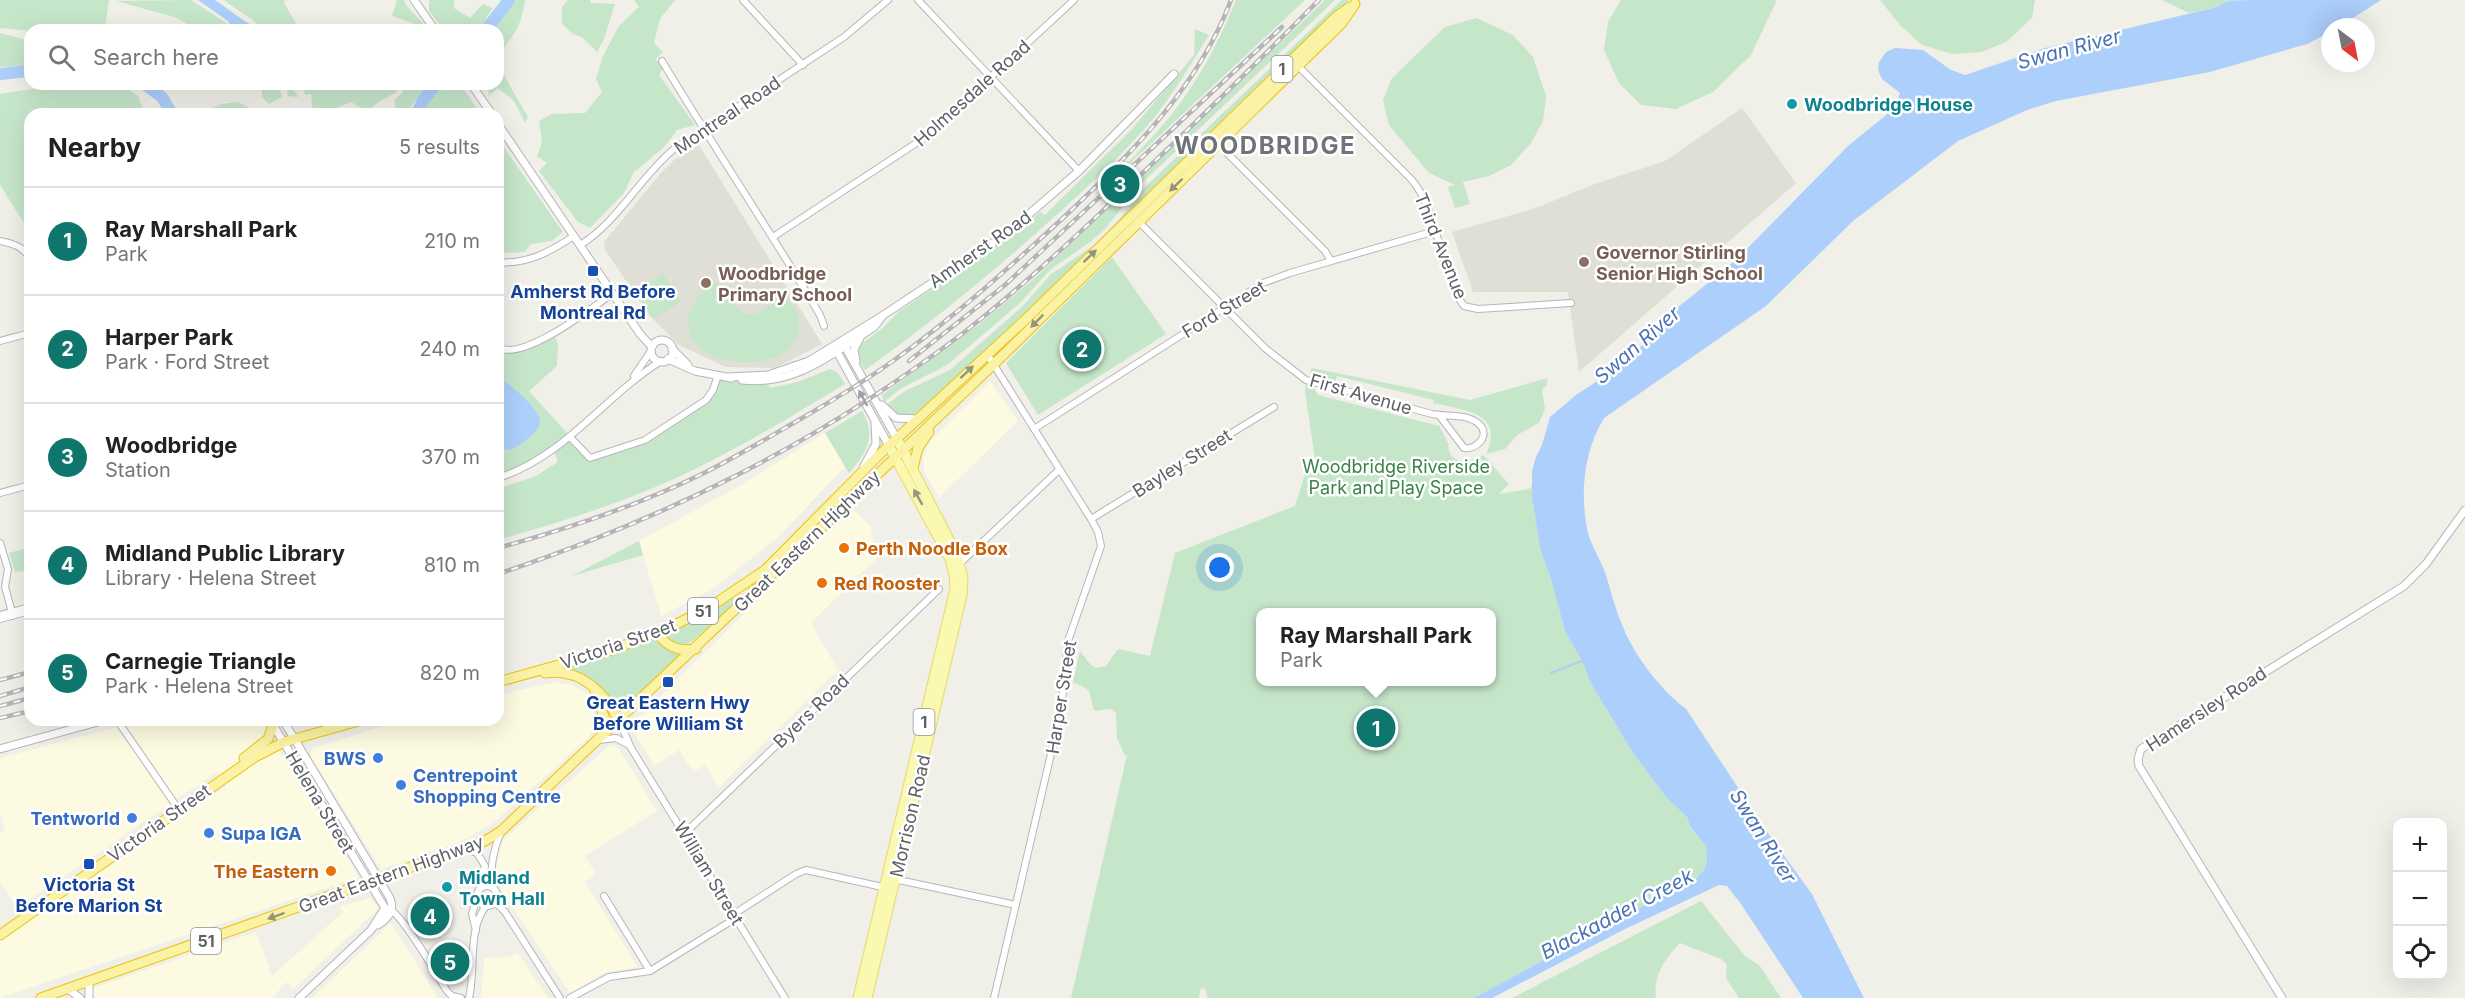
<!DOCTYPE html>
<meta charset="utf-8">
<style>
body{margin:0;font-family:Inter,sans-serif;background:#f2f2f2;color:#222}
.controls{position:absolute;right:18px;bottom:18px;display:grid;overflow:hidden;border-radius:12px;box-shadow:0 6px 24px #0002}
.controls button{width:54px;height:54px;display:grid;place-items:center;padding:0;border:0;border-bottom:2px solid #e0e0e0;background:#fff;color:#222;font:30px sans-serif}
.compass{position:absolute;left:2321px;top:18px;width:54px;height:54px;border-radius:50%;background:#fff;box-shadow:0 6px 24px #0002;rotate:148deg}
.you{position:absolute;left:1220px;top:568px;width:21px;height:21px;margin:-15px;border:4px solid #fff;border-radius:50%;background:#1a73e8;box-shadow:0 0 0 9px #1a73e833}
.badge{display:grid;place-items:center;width:39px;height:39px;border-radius:50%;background:#0f766e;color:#fff;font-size:20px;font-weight:700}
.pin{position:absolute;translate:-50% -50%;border:3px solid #fff;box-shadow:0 2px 6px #0006}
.popup{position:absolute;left:1256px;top:608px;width:240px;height:78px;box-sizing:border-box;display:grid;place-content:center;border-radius:12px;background:#fff;filter:drop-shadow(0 2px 4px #0005);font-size:20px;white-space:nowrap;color:#767676}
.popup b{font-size:22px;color:#222}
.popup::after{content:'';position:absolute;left:50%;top:100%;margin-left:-12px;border:12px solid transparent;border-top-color:#fff}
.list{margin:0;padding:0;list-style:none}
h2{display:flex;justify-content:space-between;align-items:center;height:78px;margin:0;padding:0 24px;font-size:26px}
h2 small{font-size:20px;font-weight:400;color:#767676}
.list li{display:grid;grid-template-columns:39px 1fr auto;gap:18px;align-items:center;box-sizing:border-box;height:108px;padding:0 24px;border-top:2px solid #e0e0e0}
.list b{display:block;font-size:22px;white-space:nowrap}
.list p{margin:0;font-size:20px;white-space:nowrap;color:#767676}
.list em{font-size:20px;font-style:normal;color:#767676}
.icon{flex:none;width:33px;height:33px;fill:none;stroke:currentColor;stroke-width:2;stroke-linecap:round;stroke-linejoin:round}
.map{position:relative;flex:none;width:2465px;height:998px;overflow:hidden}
.search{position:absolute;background:#fff;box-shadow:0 6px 24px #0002;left:24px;top:24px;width:480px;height:66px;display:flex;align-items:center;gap:15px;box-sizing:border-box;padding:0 21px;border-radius:18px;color:#767676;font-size:22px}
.panel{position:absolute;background:#fff;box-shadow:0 6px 24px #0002;left:24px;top:108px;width:480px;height:618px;border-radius:18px}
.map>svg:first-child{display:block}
</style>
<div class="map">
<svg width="2465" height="998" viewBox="0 0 2465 998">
<rect width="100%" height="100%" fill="#f0efe8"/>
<g fill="#fcfae0">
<polygon points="990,381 1018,421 939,498 924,471 923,456 930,441"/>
<polygon points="825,433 845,467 776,539 711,590 661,616 639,541 739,486"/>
<polygon points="852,508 870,526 877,558 811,623 838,670 719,787 705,765 693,772 679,750 654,766 630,726"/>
<polygon points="555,682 572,685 588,694 595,717 595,727 588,738 492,824 457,843 381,869 310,755 312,748 404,720 498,720 498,695"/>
<polygon points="144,720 260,720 359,877 0,998 0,940 226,786 217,772 17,908 0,882 0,833 5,830 0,812 0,758"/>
<polygon points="610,745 619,749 657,811 585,856 596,874 585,882 638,967 606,972 570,993 493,878 503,840"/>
<polygon points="370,898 379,908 293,989 287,982 272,998 95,998 90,989 256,932 272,976 343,912 339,907"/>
<polygon points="391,923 438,998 312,998"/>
<polygon points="518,953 548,998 481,998 484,958 507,957"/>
</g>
<g fill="#e0dfd6">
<polygon points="1742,108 1796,183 1579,372 1568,292 1473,292 1452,232 1533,209 1595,184 1665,161"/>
<polygon points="699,145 822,344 775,368 726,367 679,345 650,316 605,250 604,242 661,173 674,160"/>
</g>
<g fill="#c6e6ca" fill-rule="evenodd">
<polygon points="0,0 109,0 105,30 30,31 0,28"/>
<polygon points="191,0 226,23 233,30 199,30 174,17 116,1"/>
<path d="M224,0H285L284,3L300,30H264C252,17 237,11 224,0Z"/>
<polygon points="397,0 404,0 406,5 429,30 415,30 414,24 392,16"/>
<polygon points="429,0 454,0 454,8 470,18 483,4 493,8 487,16 485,27 480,30 444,30 429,11"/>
<path d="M514,0H525C522,26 513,36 498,56V30H491Z"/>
<polygon points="568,0 590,0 591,3 615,4 604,39 597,52 582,37 573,34 562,24 562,7"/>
<polygon points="634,0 675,0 660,19 654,43 663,52 655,59 663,68 659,75 695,125 677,130 664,147 634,172 624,193 590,228 578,222 539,171 547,163 537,156 542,142 539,121 552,114 585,113 602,92 596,79 603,56 619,26 639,7"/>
<path d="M1236,0H1305L1009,276C1062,225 1120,176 1168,119C1197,84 1219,42 1236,0Z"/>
<polygon points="1325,0 1335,0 1139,186 1105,229 1090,242 1050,270 1020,303 947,365 900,389 884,402 882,395 977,326 1036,277"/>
<polygon points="1342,0 1349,0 929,405 911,417 898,418 885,406 905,391 950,370 1022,307 1050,275 1093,246 1115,224 1146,186"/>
<polygon points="1621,0 1775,0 1776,2 1751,55 1713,92 1676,109 1641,105 1619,83 1604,50 1608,22"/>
<polygon points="1880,0 2035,0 2032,18 2006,42 1982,52 1952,54 1922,45 1901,26"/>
<polygon points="2162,0 2250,0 2228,1 2217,7 2189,13"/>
<polygon points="1476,18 1513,35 1533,57 1546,96 1543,121 1531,143 1511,165 1489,176 1463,182 1470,204 1455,208 1448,187 1455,185 1429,173 1389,125 1383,100 1392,78 1445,27"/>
<path d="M1195,29L1209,35C1191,64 1174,93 1153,119C1123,155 1087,187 1053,218C993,272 931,323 865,370L856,357L860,345L883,328L898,312L1019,231L1040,212L1045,215L1132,129L1194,55Z"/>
<polygon points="0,33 30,41 30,66 0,67"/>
<polygon points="500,60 505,77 528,117 525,123 514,101 498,88 489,96 488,89 483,87 485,84 498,84 498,63"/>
<polygon points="64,84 119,84 138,96 145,114 30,114 30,220 24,223 0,185 0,94"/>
<polygon points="268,84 349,84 353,89 358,84 396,84 397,92 380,101 367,111 351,102 331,110 330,114 318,114 312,106 311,94 305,95 303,86 292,87 298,97 288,96 287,89 280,89 282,97 269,104 262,97 262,89"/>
<polygon points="404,84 418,86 430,84 411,106 409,114 395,114 395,100 402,93"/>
<polygon points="447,84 460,84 481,114 422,114 422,108"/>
<polygon points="238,102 260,114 207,114 207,110 222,104"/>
<polygon points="498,139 563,232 552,241 531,244 525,252 498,253"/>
<polygon points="1112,257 1166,334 1038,415 1006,363"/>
<polygon points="663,273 672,287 670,290 673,289 681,302 653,319 645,306 648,303 644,305 635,291"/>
<path d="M716,282C747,320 742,325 785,295C789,301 795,307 797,314C819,375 687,379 688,321C689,304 703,290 716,282Z"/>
<path d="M553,332L558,344L557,366L529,391L588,456L645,440L706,400L718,375L766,381L770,388L798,382L830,369L838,373L845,384C790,417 735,451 676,478C619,504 558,523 498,540V489L536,476L558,462L554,451L498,478V347L514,350Z"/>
<path d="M1312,368L1470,400L1548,378L1546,386L1542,390L1545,409L1539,423L1517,435L1505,449L1486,454C1506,412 1462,410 1433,403L1434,400L1337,376L1335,382L1316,377L1310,372Z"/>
<path d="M1306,380L1315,383L1314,389L1318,395L1439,426C1442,431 1446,438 1448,443C1448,444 1449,451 1449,452C1455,465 1474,461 1484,455L1486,458L1509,484L1499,494L1529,489L1532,486L1541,552L1550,576L1565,631L1584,665L1590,682L1633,753L1666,797L1687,817L1690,828L1706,846L1707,860L1704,870L1699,877L1685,886L1630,913L1474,998H1207L1206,990L1201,987L1199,998H1071L1127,755L1125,756L1117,738L1116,713L1111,709L1094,711L1089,690L1073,682L1080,651L1090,664L1096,668L1106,666L1118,649L1150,656L1175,553L1295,506L1306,471L1315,459L1305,391ZM1260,612H1492V682H1260Z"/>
<path d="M862,411C877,437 867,452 849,473L825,433Z"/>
<polygon points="639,541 643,555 572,576"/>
<polygon points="30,547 30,571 15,572 9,553"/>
<polygon points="734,598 738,603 688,644 677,647 663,634"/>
<polygon points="658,637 683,653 619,717 606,696 557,670"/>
<path d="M1701,901L1745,956L1760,966L1781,998H1739L1726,978L1727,965L1721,959L1680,943C1665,959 1653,975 1656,998H1512Z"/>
<polygon points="460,942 460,983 453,985 435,957"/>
</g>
<g fill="#adcffb">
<polygon points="198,0 215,0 246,22 261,30 234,30 228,21"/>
<path d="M2251,0H2381L2339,27H2330V32L2307,44L2210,72L2056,101L2027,110L1958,141L1853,221L1766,306L1604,418C1584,451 1580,492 1587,529C1590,544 1601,560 1606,575C1611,592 1616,611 1623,627C1635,657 1661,690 1686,709L1772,839L1812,894L1864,998H1803L1741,904L1727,886L1719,885L1623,930L1492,998H1474L1630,913L1696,879L1704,870L1707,860L1706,846L1690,827L1687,817L1666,797L1633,753L1590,682L1584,665L1565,631L1550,576L1541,552L1532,496V471L1536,457L1542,445L1550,417L1576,395L1614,370L1645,343L1664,317L1686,301L1738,258L1848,146L1885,116L1897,102L1900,93L1882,79L1878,70L1879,62L1886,52L1895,48L1923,50L1951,70L1965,75L2045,48L2217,7L2228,1Z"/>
<path d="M498,377C509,383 541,410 540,422C539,433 518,447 509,450L498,448Z"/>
</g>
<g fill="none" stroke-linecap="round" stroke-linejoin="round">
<polyline stroke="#adcffb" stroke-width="2" points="1551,673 1582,661"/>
<g stroke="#adcffb" stroke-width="12">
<polyline points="486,30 509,0"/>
<polyline points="0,74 30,71"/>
<polyline points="144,84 162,97 172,114"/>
<polyline points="416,114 424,99 437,84"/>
</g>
<g stroke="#b5b6bb" stroke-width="8">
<g id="minor">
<polyline points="743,0 803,65"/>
<polyline points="918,0 1079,171"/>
<path d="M662,61C713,146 769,229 820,315L824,326"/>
<path d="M1296,64L1411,179C1439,210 1439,273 1464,306L1478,309L1571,303"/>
<polyline points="1217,143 1325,251 1331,261"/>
<path d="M1138,221L1266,349L1306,380L1432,414C1447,417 1467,413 1479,424C1491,435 1477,450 1464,448L1439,415"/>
<polyline points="773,237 927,136 1074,0"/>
<path d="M0,241C12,243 25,247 30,259"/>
<path d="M580,245C618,222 640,177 674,149L844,37L888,0"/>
<path d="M498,262C527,265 551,251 574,236"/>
<polyline points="0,341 30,333"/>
<path d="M498,347C521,363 592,308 613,293"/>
<polyline points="987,354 1091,519 1098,532 1101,546 1068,641 1061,711 994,998"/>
<polyline points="634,376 651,351"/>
<polyline points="1034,429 1263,283 1290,273 1435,231"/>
<polyline points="570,437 590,458 645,440 706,400 713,390 718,375"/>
<path d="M498,478C566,456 602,398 661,361"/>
<polyline points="0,493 30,485"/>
<polyline points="1091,519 1274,407"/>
<polyline points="0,543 8,569 5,587 13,616"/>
<polyline points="957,566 1059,470"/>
<polyline points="0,615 30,607"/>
<polyline points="0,619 30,611"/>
<polyline points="117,720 179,810"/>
<polyline points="619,720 631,748 785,998"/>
<polyline points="599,740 616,738 629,745"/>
<polyline points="685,833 939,589"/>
<polyline points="465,848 477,853 485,866 480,888"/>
<polyline points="894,879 1016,905"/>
<circle cx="487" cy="896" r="10"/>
<path d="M494,889C488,872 494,848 501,832"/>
<polyline points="604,896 650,971"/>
<polyline points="495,902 505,912 560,998"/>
<path d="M389,909C403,915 437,975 447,991L452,996L461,998"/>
<polyline points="734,914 796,874 806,870 887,888"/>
<polyline points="476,930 472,914 477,898"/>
<path d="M469,998C476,970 467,930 486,906"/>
<polyline points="570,998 609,977 650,971 736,918"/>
</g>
</g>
<g stroke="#b5b6bb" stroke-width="9">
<g id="tertiary">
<polyline points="414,0 435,30"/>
<polyline points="471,84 492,114"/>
<polyline points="498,124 640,334 652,347"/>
<circle cx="662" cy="351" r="11"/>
<polyline points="843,343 897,439"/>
<polyline points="835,348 889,446"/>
<polyline points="672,349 688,365"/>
<polyline points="668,359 695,371 731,378"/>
<polyline points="856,361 854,349 860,338"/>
<polyline points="728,377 768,375 809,361 882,316 1006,234 1079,171 1174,74"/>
<path d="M742,380C795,386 832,354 874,327L881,318"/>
<polyline points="882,405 896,418 918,419"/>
<polyline points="864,466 876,444 875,423"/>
<polyline points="270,720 385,908 371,930 299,998"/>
<path d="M283,720L390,898C395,911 388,918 378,925"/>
<polyline points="0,749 105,720"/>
<polyline points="68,989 80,998"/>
<polyline points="89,998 89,981"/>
<polyline points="2282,998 2139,766 2138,759 2141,749 2404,586 2426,564 2465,510"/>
</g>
</g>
<g stroke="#ebd766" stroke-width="11">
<g id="primary">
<polyline points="858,998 955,589 954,574 950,559 889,446"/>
<polyline points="867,998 962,595 963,577 956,553 897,439"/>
</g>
</g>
<g stroke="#ecc30c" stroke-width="11">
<g id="trunk">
<polyline points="913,468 918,448 929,432"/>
<path d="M657,632C666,647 678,652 696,649"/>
<path d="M545,673C580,668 604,692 619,720"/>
<polyline points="498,682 612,650 672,626 707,609 765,570 879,455 1026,319 1336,17 1350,7"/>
<polyline points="595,691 606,722 607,731"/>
<polyline points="244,758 268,739 273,725"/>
<polyline points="0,935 255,757 284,742 362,720"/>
<polyline points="41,998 465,848 485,841 501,831 994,364 1342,23 1355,4"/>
</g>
</g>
<use href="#minor" stroke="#fff" stroke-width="6"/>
<use href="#tertiary" stroke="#fff" stroke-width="7"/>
<use href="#primary" stroke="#fbf9b1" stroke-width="9"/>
<use href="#trunk" stroke="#faf2a4" stroke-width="9"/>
<g stroke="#b5b5b7" stroke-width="4.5">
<g id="rail">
<polyline points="909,361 1005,285 1282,27"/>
<path d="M498,548C567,529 637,506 702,474C734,458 766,439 797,421C830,402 862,383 893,361C953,318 1008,269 1063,218C1130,155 1198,88 1231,0"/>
<path d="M498,574C669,517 818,443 962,334C1016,292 1066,246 1115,199C1184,134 1252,68 1319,0"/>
<polyline points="0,680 30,672"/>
<polyline points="0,696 30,687"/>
<polyline points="0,706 30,698"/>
<polyline points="0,718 30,711"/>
</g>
</g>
<use href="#rail" stroke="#fff" stroke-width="2" stroke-dasharray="7" stroke-linecap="butt"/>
</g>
<defs><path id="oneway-solid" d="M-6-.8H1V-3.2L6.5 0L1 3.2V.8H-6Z" transform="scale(1.5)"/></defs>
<g fill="#95947c">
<use href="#oneway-solid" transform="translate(1176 185) rotate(136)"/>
<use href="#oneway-solid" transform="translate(1090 256) rotate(-44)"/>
<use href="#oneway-solid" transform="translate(1037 321) rotate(135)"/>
<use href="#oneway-solid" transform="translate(967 372) rotate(-43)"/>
<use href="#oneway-solid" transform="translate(276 916) rotate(160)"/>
</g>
<use fill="#9fa0a4" href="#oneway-solid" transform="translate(863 398) rotate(-119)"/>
<use fill="#969681" href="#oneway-solid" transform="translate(918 497) rotate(-119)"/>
<g fill="#0f9aa8" stroke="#fff" stroke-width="2">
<circle cx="1792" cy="104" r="6"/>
<circle cx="447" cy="887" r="6"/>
</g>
<g fill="#8d6e63" stroke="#fff" stroke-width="2">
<circle cx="1584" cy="262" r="6"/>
<circle cx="706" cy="283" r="6"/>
</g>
<g fill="#1a4fb4" stroke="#fff" stroke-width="2">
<rect x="587" y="265" width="12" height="12" rx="3"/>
<rect x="662" y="676" width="12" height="12" rx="3"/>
<rect x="83" y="858" width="12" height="12" rx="3"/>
</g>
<g fill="#e8710a" stroke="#fff" stroke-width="2">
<circle cx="844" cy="548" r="6"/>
<circle cx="822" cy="583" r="6"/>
<circle cx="331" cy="871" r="6"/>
</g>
<g fill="#3f7fe0" stroke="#fff" stroke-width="2">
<circle cx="378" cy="758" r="6"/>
<circle cx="401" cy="785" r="6"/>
<circle cx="132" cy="818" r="6"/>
<circle cx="209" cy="833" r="6"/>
</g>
<g text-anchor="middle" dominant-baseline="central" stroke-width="5" stroke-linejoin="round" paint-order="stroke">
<g fill="#fff" stroke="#8f9095" stroke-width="1.5">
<rect x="1271.5" y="56" width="21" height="26" rx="4.5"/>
<rect x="688" y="598" width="30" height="26" rx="4.5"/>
<rect x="913.5" y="709" width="21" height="26" rx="4.5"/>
<rect x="191" y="928" width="30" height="26" rx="4.5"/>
</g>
<g font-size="16" font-weight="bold" fill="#5f6167">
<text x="1282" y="69">1</text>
<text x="703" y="611">51</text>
<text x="924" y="722">1</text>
<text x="206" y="941">51</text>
</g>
<g font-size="18" fill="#5f6167" stroke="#fff">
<text transform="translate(972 93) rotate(-42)">Holmesdale Road</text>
<text transform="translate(727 115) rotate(-34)">Montreal Road</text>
<text transform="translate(1441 246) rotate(68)">Third Avenue</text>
<text transform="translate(980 249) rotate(-35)">Amherst Road</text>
<text transform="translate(1224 309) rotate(-31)">Ford Street</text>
<text transform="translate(1361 394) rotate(16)">First Avenue</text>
<text transform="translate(1182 463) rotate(-32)">Bayley Street</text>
<text transform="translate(807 541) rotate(-44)">Great Eastern Highway</text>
<text transform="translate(618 644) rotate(-19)">Victoria Street</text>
<text transform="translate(1061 697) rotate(-81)">Harper Street</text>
<text transform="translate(2206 709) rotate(-33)">Hamersley Road</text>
<text transform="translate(811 711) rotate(-44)">Byers Road</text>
<text transform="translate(320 802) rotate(59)">Helena Street</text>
<text transform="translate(910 816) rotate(-77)">Morrison Road</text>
<text transform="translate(159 823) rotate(-35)">Victoria Street</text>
<text transform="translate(709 873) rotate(59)">William Street</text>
<text transform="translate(391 874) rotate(-20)">Great Eastern Highway</text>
</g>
<g font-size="18" font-weight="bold" fill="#0d838f" stroke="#fff" text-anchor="start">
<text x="1804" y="104">Woodbridge House</text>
<text x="459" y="877">Midland<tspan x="459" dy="21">Town Hall</tspan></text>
</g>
<g font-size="18" font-weight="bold" fill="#785e54" stroke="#fff" text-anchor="start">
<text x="1596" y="252">Governor Stirling<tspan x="1596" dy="21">Senior High School</tspan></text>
<text x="718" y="273">Woodbridge<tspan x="718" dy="21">Primary School</tspan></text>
</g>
<g font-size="18" font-weight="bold" fill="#164399" stroke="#fff">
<text x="593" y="291">Amherst Rd Before<tspan x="593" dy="21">Montreal Rd</tspan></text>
<text x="668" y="702">Great Eastern Hwy<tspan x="668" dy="21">Before William St</tspan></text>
<text x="89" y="884">Victoria St<tspan x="89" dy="21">Before Marion St</tspan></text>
</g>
<g font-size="18" fill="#3a8346" stroke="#fff">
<text x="1396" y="466">Woodbridge Riverside<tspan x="1396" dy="21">Park and Play Space</tspan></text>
</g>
<g font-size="18" font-weight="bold" fill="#c56008" stroke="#fff" text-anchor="start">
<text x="856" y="548">Perth Noodle Box</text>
<text x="834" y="583">Red Rooster</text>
<text x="319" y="871" text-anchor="end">The Eastern</text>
</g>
<g font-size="18" font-weight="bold" fill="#366cbe" stroke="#fff" text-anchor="end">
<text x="366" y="758">BWS</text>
<text x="413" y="775" text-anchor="start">Centrepoint<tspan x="413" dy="21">Shopping Centre</tspan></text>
<text x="120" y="818">Tentworld</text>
<text x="221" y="833" text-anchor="start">Supa IGA</text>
</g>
<g font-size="20" font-style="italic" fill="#4c72b6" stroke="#fff">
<text transform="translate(2069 49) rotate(-15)">Swan River</text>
<text transform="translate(1637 345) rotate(-41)">Swan River</text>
<text transform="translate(1763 836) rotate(58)">Swan River</text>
<text transform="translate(1617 914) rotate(-28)">Blackadder Creek</text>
</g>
<g font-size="24" font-weight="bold" letter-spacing="1.5" fill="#707379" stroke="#fff">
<text x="1265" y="145">WOODBRIDGE</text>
</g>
</g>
</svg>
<div class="controls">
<button>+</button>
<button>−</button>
<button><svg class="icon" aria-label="locate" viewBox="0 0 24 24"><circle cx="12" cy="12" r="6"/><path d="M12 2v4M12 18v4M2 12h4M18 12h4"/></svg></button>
</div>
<svg class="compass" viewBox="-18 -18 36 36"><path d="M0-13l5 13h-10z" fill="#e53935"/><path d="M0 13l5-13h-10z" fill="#767676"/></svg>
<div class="you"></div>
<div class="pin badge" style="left:1376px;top:728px">1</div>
<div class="popup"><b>Ray Marshall Park</b>Park</div>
<div class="pin badge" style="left:1082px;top:349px">2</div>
<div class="pin badge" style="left:1120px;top:184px">3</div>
<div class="pin badge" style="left:430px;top:916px">4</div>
<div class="pin badge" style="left:450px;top:962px">5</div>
<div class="search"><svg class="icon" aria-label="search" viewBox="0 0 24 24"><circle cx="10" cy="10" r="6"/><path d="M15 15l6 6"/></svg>Search here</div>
<section class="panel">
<h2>Nearby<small>5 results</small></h2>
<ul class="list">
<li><span class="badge">1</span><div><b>Ray Marshall Park</b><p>Park</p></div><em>210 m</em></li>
<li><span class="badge">2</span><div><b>Harper Park</b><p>Park · Ford Street</p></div><em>240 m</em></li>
<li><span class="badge">3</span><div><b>Woodbridge</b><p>Station</p></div><em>370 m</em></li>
<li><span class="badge">4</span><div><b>Midland Public Library</b><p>Library · Helena Street</p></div><em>810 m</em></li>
<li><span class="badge">5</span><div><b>Carnegie Triangle</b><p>Park · Helena Street</p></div><em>820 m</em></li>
</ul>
</section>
</div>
